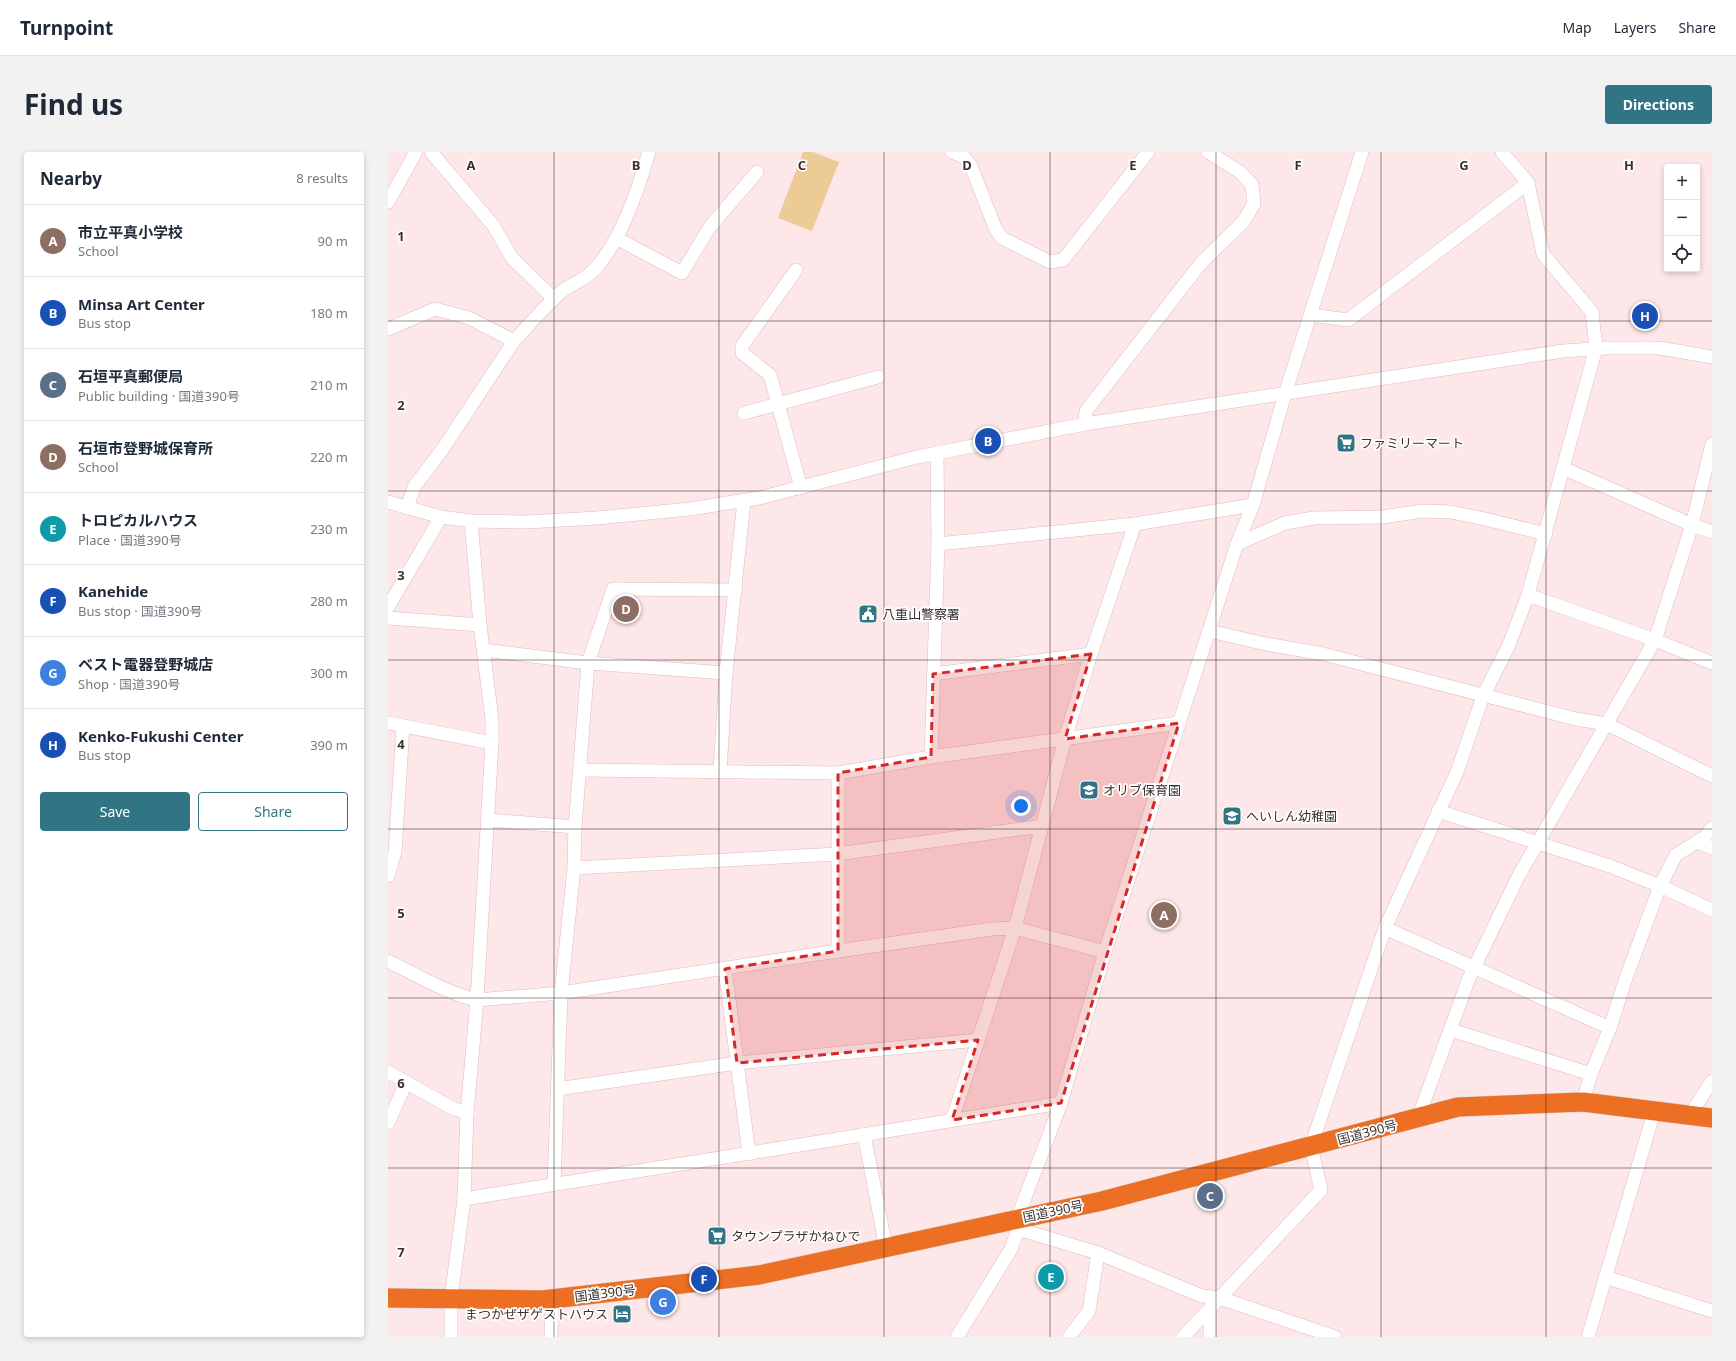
<!DOCTYPE html>
<meta charset="utf-8">
<style>
body{margin:0;font-family:"Noto Sans","Noto Sans JP",sans-serif;background:#f2f2f3;color:#1f2937}
.controls{position:absolute;right:12px;top:12px;display:grid;overflow:hidden;border-radius:4px;box-shadow:0 2px 6px #0003}
.controls button{width:36px;height:36px;display:grid;place-items:center;padding:0;border:0;border-bottom:1px solid #e0e1e3;background:#fff;color:#1f2937;font:20px sans-serif}
.you{position:absolute;left:633px;top:654px;width:14px;height:14px;margin:-10px;border:3px solid #fff;border-radius:50%;background:#1a73e8;box-shadow:0 0 0 6px #1a73e833}
.badge{display:grid;place-items:center;width:26px;height:26px;border-radius:50%;background:#317585;color:#fff;font-size:13px;font-weight:700}
.pin{position:absolute;translate:-50% -50%;border:2px solid #fff;box-shadow:0 1px 4px #0006}
.list{margin:0;padding:0;list-style:none}
h2{display:flex;justify-content:space-between;align-items:center;height:52px;margin:0;padding:0 16px;font-size:17px}
h2 small{font-size:13px;font-weight:400;color:#747a83}
.list li{display:grid;grid-template-columns:26px 1fr auto;gap:12px;align-items:center;box-sizing:border-box;height:72px;padding:0 16px;border-top:1px solid #e0e1e3}
.list b{display:block;font-size:15px;white-space:nowrap}
.list p{margin:0;font-size:13px;white-space:nowrap;color:#747a83}
.list em{font-size:13px;font-style:normal;color:#747a83}
.actions{display:flex;gap:8px;padding:12px 16px}
.actions a{flex:1;padding:9px 0;border:1px solid #317585;border-radius:4px;text-align:center;font-size:14px;color:#317585}
.actions .main{background:#317585;color:#fff}
.icon{flex:none;width:22px;height:22px;fill:none;stroke:currentColor;stroke-width:2;stroke-linecap:round;stroke-linejoin:round}
.map{position:relative;flex:none;width:1324px;height:1185px;overflow:hidden;border-radius:4px}
header{display:flex;align-items:center;gap:24px;box-sizing:border-box;height:56px;padding:0 20px;background:#fff;border-bottom:1px solid #e0e1e3}
header strong{font-size:19px}
nav{display:flex;gap:22px;margin-inline-start:auto;font-size:14px}
.intro{display:flex;align-items:center;justify-content:space-between;box-sizing:border-box;height:96px;padding:0 24px}
h1{margin:0;font-size:28px}
.button{padding:10px 18px;border-radius:4px;background:#317585;color:#fff;font-size:14px;font-weight:700}
main{display:flex;gap:24px;padding:0 24px}
aside{flex:1;background:#fff;border-radius:4px;box-shadow:0 2px 6px #0003}
.map>svg:first-child{display:block}
</style>
<header>
<strong>Turnpoint</strong>
<nav><a>Map</a><a>Layers</a><a>Share</a></nav>
</header>
<div class="intro"><h1>Find us</h1><a class="button">Directions</a></div>
<main>
<aside>
<h2>Nearby<small>8 results</small></h2>
<ul class="list">
<li><span class="badge" style="background:#8d6e63">A</span><div><b>市立平真小学校</b><p>School</p></div><em>90 m</em></li>
<li><span class="badge" style="background:#1a4fb4">B</span><div><b>Minsa Art Center</b><p>Bus stop</p></div><em>180 m</em></li>
<li><span class="badge" style="background:#5c6f8a">C</span><div><b>石垣平真郵便局</b><p>Public building · 国道390号</p></div><em>210 m</em></li>
<li><span class="badge" style="background:#8d6e63">D</span><div><b>石垣市登野城保育所</b><p>School</p></div><em>220 m</em></li>
<li><span class="badge" style="background:#0f9aa8">E</span><div><b>トロピカルハウス</b><p>Place · 国道390号</p></div><em>230 m</em></li>
<li><span class="badge" style="background:#1a4fb4">F</span><div><b>Kanehide</b><p>Bus stop · 国道390号</p></div><em>280 m</em></li>
<li><span class="badge" style="background:#3f7fe0">G</span><div><b>ベスト電器登野城店</b><p>Shop · 国道390号</p></div><em>300 m</em></li>
<li><span class="badge" style="background:#1a4fb4">H</span><div><b>Kenko-Fukushi Center</b><p>Bus stop</p></div><em>390 m</em></li>
</ul>
<div class="actions"><a class="main">Save</a><a>Share</a></div>
</aside>
<div class="map">
<svg width="1324" height="1185" viewBox="0 0 1324 1185">
<rect width="100%" height="100%" fill="#fde7e8"/>
<polygon fill="#eccb97" points="415,0 425,0 451,10 424,79 390,66"/>
<g fill="none" stroke-linecap="round" stroke-linejoin="round">
<g stroke="#debcbe" stroke-width="14">
<g id="minor">
<polyline points="43,0 105,73 124,106 166,147"/>
<polyline points="564,0 576,5 583,14 608,78 614,86 662,110 675,108 760,0"/>
<polyline points="0,50 28,0"/>
<polyline points="228,86 294,121 321,76 369,20"/>
<polyline points="408,118 354,194 354,201 382,223 413,336"/>
<polyline points="922,163 960,168 1140,31"/>
<path d="M0,177L47,157L81,166L126,189C141,173 156,155 173,140C184,131 198,128 208,116C234,86 250,38 261,0"/>
<polyline points="356,261 490,225"/>
<polyline points="697,272 698,259 813,111 855,70 866,52 864,33 852,20 820,0"/>
<polyline points="1175,316 1304,373 1324,380"/>
<polyline points="0,350 53,365 83,369 139,370 209,366 302,357 371,346 529,305 697,272 1175,199 1219,196 1272,196 1324,205"/>
<polyline points="19,356 26,335 54,298 126,189"/>
<polyline points="550,392 747,372 865,353"/>
<polyline points="849,392 897,371 926,366 994,365 1035,359 1063,360 1097,367 1158,382"/>
<polyline points="1140,443 1267,488 1324,511"/>
<polyline points="0,455 53,365"/>
<polyline points="0,466 92,473"/>
<polyline points="821,479 878,492 935,502 1188,567 1219,572 1324,624"/>
<polyline points="96,498 200,511 338,521"/>
<polyline points="545,522 703,502"/>
<polyline points="0,571 104,591"/>
<polyline points="543,605 550,392 549,301"/>
<polyline points="192,618 450,621 543,605 791,571"/>
<polyline points="332,618 338,521 356,349"/>
<polyline points="450,621 450,799"/>
<polyline points="1050,659 1222,714 1272,734 1324,758"/>
<polyline points="100,668 187,675"/>
<polyline points="1309,689 1324,696"/>
<polyline points="186,716 449,702 654,674"/>
<polyline points="0,724 7,700 15,574"/>
<polyline points="997,776 1222,876"/>
<path d="M0,809C29,823 58,841 89,848L173,841L450,799L604,777L627,776L717,800"/>
<polyline points="337,817 361,1002"/>
<polyline points="1063,878 1203,922"/>
<polyline points="0,920 64,956 79,961"/>
<polyline points="169,937 349,911 590,888"/>
<polyline points="1195,950 1203,922 1222,876 1238,826 1272,734 1288,703 1317,685 1324,676"/>
<polyline points="1301,964 1324,929"/>
<polyline points="1030,966 1081,826 1131,723 1267,488 1304,373 1324,292"/>
<polyline points="564,968 627,776 677,587 703,502 747,372"/>
<polyline points="0,971 18,931"/>
<polyline points="476,982 498,1096"/>
<polyline points="166,1032 173,841 186,716 187,675 200,511 225,437 348,438"/>
<polyline points="76,1047 673,951"/>
<polyline points="630,1077 710,1101 814,1144 832,1146 947,1185"/>
<polyline points="1217,1125 1324,1159"/>
<polyline points="63,1185 63,1147 76,1047 79,961 89,848 104,591 104,567 92,473 83,369"/>
<polyline points="163,1185 164,1147"/>
<polyline points="569,1185 623,1097 630,1077 629,1067 673,951 717,800 849,392 865,353 897,242 974,0"/>
<polyline points="681,1185 701,1159 710,1101"/>
<polyline points="795,1185 933,1038 923,994 997,776 1069,620 1095,544 1120,495 1140,443 1208,196 1204,160 1155,102 1140,31 1114,0"/>
<polyline points="822,1185 822,1157"/>
<polyline points="1200,1185 1266,960"/>
</g>
</g>
<g stroke="#d0cdcd" stroke-width="20">
<polyline id="highway" points="0,1146 155,1148 371,1123 714,1049 1070,955 1195,950 1324,966"/>
</g>
<use href="#minor" stroke="#fff" stroke-width="13"/>
<use href="#highway" stroke="#ec6f23" stroke-width="19"/>
</g>
<path fill="#d62828" fill-opacity="0.2" stroke="#d62828" stroke-width="3" stroke-dasharray="8 5" stroke-linejoin="round" d="M703,502L677,587L791,571L673,951L564,968L590,888L349,911L337,817L450,799V621L543,605L545,522Z"/>
<path fill="none" stroke="#3d3030" stroke-width="1" stroke-opacity="0.55" d="M166,0V1185M331,0V1185M496,0V1185M662,0V1185M828,0V1185M993,0V1185M1158,0V1185M0,169H1324M0,339H1324M0,508H1324M0,677H1324M0,846H1324M0,1016H1324"/>
<defs>
<g id="supermarket-square" transform="scale(1)"><rect x="-9" y="-9" width="18" height="18" rx="4" fill="#317585" stroke="#fff"/><path d="M-6-5.5h2.5l.6 2H6L4.5 2H-2.5L-4.4-4H-6ZM-1.5 3.2a1.3 1.3 0 1 0 .1 0ZM3 3.2a1.3 1.3 0 1 0 .1 0Z" fill="#fff"/></g>
<g id="civic-square" transform="scale(1)"><rect x="-9" y="-9" width="18" height="18" rx="4" fill="#317585" stroke="#fff"/><path d="M-.6-6.5H3V-4.5H.6V-3L4-1V1h2V6H-6V1h2V-1L-.6-3ZM-1.2 2.5V6h2.4V2.5Z" fill="#fff"/></g>
<g id="school-square" transform="scale(1)"><rect x="-9" y="-9" width="18" height="18" rx="4" fill="#317585" stroke="#fff"/><path d="M0-5L7-2L0 1L-7-2ZM-4 1L0 2.5L4 1V4Q0 6-4 4Z" fill="#fff"/></g>
<g id="hotel-square" transform="scale(1)"><rect x="-9" y="-9" width="18" height="18" rx="4" fill="#317585" stroke="#fff"/><path d="M-6-4.5h1.5V1H6V5H4.5V3h-9V5H-6ZM-4 0a1.8 1.8 0 1 1 3.6 0ZM.5 0V-2.5h3Q6-2.5 6 0Z" fill="#fff"/></g>
</defs>
<g fill-rule="evenodd">
<use href="#supermarket-square" x="958" y="291"/>
<use href="#civic-square" x="480" y="462"/>
<use href="#school-square" x="701" y="638"/>
<use href="#school-square" x="844" y="664"/>
<use href="#supermarket-square" x="329" y="1084"/>
<use href="#hotel-square" x="234" y="1162"/>
</g>
<g text-anchor="middle" dominant-baseline="central" stroke-width="3.5" stroke-linejoin="round" paint-order="stroke">
<g font-size="13" fill="#3d3030" stroke="#fff" text-anchor="start">
<text x="972" y="291">ファミリーマート</text>
<text x="494" y="462">八重山警察署</text>
<text x="715" y="638">オリブ保育園</text>
<text x="858" y="664">へいしん幼稚園</text>
<text x="343" y="1084">タウンプラザかねひで</text>
<text x="220" y="1162" text-anchor="end">まつかぜザゲストハウス</text>
</g>
<g font-size="13" fill="#3d3030" stroke="#fff">
<text transform="translate(979 980) rotate(-15)">国道390号</text>
<text transform="translate(665 1059) rotate(-12)">国道390号</text>
<text transform="translate(217 1141) rotate(-7)">国道390号</text>
</g>
</g>
<g font-size="13" text-anchor="middle" font-weight="bold" fill="#3d3030" stroke="#fff" stroke-width="3.5" stroke-linejoin="round" paint-order="stroke">
<text x="83" y="18">A</text>
<text x="248" y="18">B</text>
<text x="414" y="18">C</text>
<text x="579" y="18">D</text>
<text x="745" y="18">E</text>
<text x="910" y="18">F</text>
<text x="1076" y="18">G</text>
<text x="1241" y="18">H</text>
<text x="13" y="89">1</text>
<text x="13" y="258">2</text>
<text x="13" y="428">3</text>
<text x="13" y="597">4</text>
<text x="13" y="766">5</text>
<text x="13" y="936">6</text>
<text x="13" y="1105">7</text>
</g>
</svg>
<div class="controls">
<button>+</button>
<button>−</button>
<button><svg class="icon" aria-label="locate" viewBox="0 0 24 24"><circle cx="12" cy="12" r="6"/><path d="M12 2v4M12 18v4M2 12h4M18 12h4"/></svg></button>
</div>
<div class="you"></div>
<div class="pin badge" style="left:776px;top:763px;background:#8d6e63">A</div>
<div class="pin badge" style="left:600px;top:289px;background:#1a4fb4">B</div>
<div class="pin badge" style="left:822px;top:1044px;background:#5c6f8a">C</div>
<div class="pin badge" style="left:238px;top:457px;background:#8d6e63">D</div>
<div class="pin badge" style="left:663px;top:1125px;background:#0f9aa8">E</div>
<div class="pin badge" style="left:316px;top:1127px;background:#1a4fb4">F</div>
<div class="pin badge" style="left:275px;top:1150px;background:#3f7fe0">G</div>
<div class="pin badge" style="left:1257px;top:164px;background:#1a4fb4">H</div>
</div>
</main>
